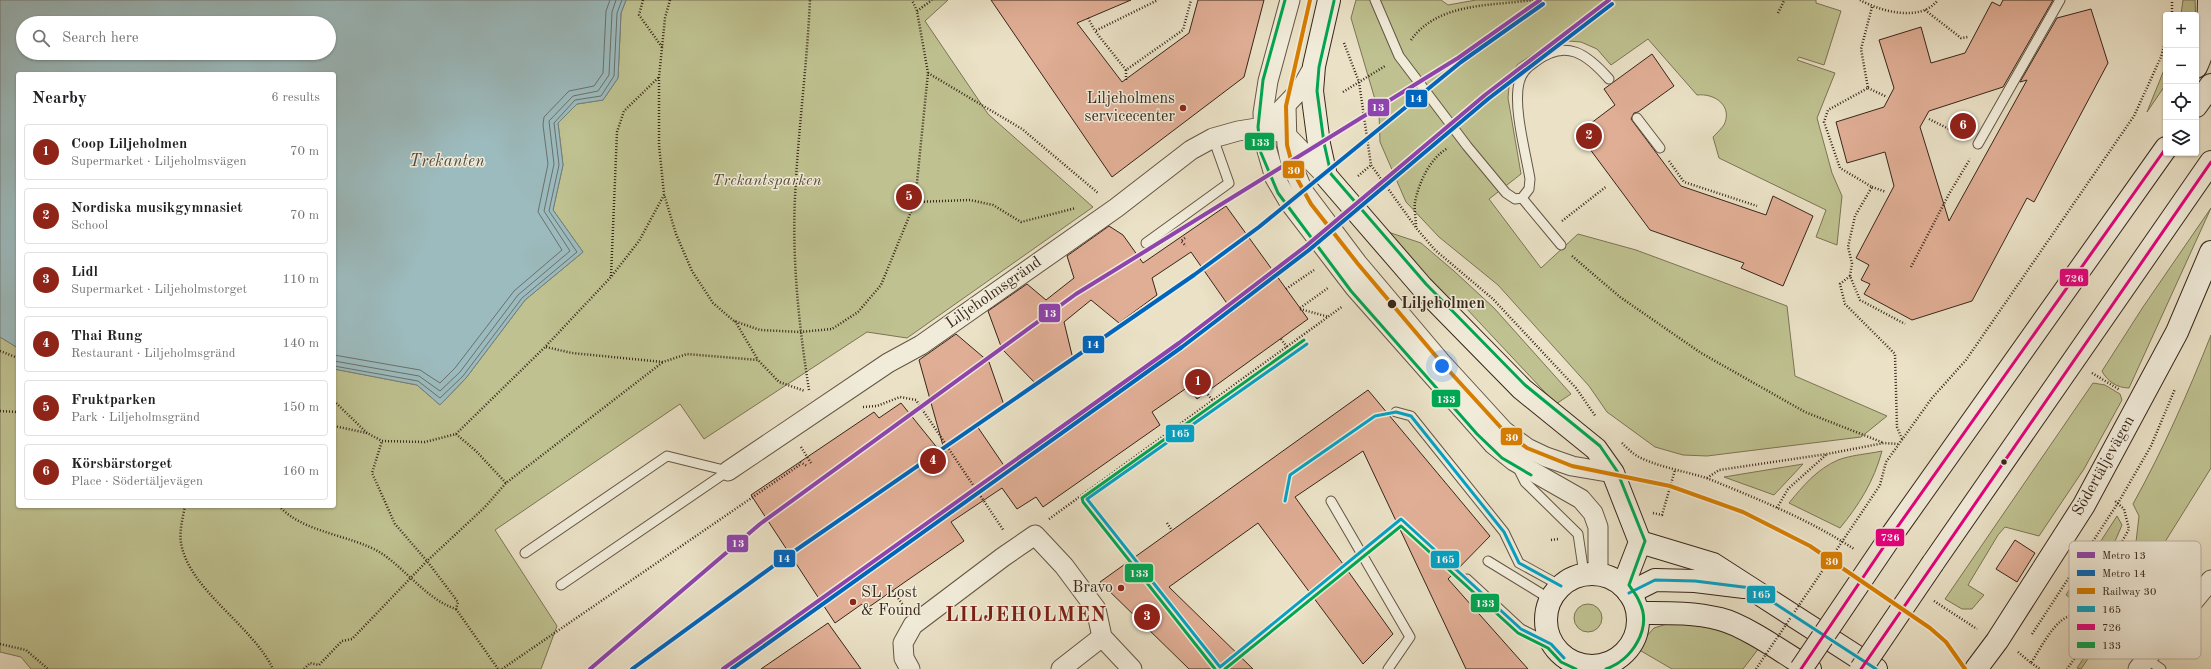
<!DOCTYPE html>
<meta charset="utf-8">
<style>
body{margin:0;font-family:"Old Standard TT",serif;background:#f6f6f6;color:#202124}
.controls{position:absolute;right:12px;top:12px;display:grid;overflow:hidden;border-radius:4px;box-shadow:0 1px 3px #0004}
.controls button{width:36px;height:36px;display:grid;place-items:center;padding:0;border:0;border-bottom:1px solid #e0e0e0;background:#fff;color:#202124;font:20px sans-serif}
.you{position:absolute;left:1442px;top:366px;width:14px;height:14px;margin:-10px;border:3px solid #fff;border-radius:50%;background:#1a73e8;box-shadow:0 0 0 6px #1a73e833}
.badge{display:grid;place-items:center;width:26px;height:26px;border-radius:50%;background:#8f2418;color:#fff;font-size:13px;font-weight:700}
.pin{position:absolute;translate:-50% -50%;border:2px solid #fff;box-shadow:0 1px 4px #0006}
.list{margin:0;padding:0;list-style:none}
h2{display:flex;justify-content:space-between;align-items:center;height:52px;margin:0;padding:0 16px;font-size:17px}
h2 small{font-size:13px;font-weight:400;color:#757577}
.list li{display:grid;grid-template-columns:26px 1fr auto;gap:12px;align-items:center;box-sizing:border-box;height:56px;margin:0 8px 8px;padding:0 8px;border:1px solid #e0e0e0;border-radius:4px}
.list b{display:block;font-size:15px;white-space:nowrap}
.list p{margin:0;font-size:13px;white-space:nowrap;color:#757577}
.list em{font-size:13px;font-style:normal;color:#757577}
.icon{flex:none;width:22px;height:22px;fill:none;stroke:currentColor;stroke-width:2;stroke-linecap:round;stroke-linejoin:round}
.map{position:relative;flex:none;width:2211px;height:669px;overflow:hidden}
.search{position:absolute;background:#fff;box-shadow:0 1px 3px #0004;left:16px;top:16px;width:320px;height:44px;display:flex;align-items:center;gap:10px;box-sizing:border-box;padding:0 14px;border-radius:22px;color:#757577;font-size:15px}
.panel{position:absolute;background:#fff;box-shadow:0 1px 3px #0004;left:16px;top:72px;width:320px;height:436px;border-radius:4px}
.map>svg:first-child{display:block}
</style>
<div class="map">
<svg width="2211" height="669" viewBox="0 0 2211 669">
<rect width="100%" height="100%" fill="#eae1c6"/>
<filter id="stains"><feTurbulence type="fractalNoise" baseFrequency=".005" numOctaves="4"/><feColorMatrix values="0 0 0 0 .2 0 0 0 0 .09 0 0 0 0 .02 0 0 0 .5 -.17"/></filter>
<radialGradient id="worn" r=".72"><stop offset=".6" stop-color="#630" stop-opacity="0"/><stop offset="1" stop-color="#630" stop-opacity=".3"/></radialGradient>
<g fill="#bfc190" stroke="#7c7455">
<polygon points="626,0 948,0 925,21 988,114 1093,207 907,338 867,332 704,439 680,404 495,530 557,626 541,669 31,669 21,657 0,652 0,337 18,348 18,506 334,506 334,369 417,385 440,405 466,378 525,300 583,252 553,210 563,165 558,123 577,104 603,100 618,78 621,13"/>
<path d="M1356,0H1441L1448,5L1476,0H1816V3L1841,11L1824,65L1799,57L1797,60L1835,73L1817,118L1832,173L1842,196L1837,245L1816,237L1826,210L1719,158L1713,137C1717,133 1721,129 1724,125C1733,106 1715,93 1697,95L1648,39L1611,65L1597,49L1581,42L1556,40L1518,64L1510,76L1508,98L1521,174L1489,199L1541,268L1578,234L1636,250L1787,306L1795,376L1887,416L1861,437L1707,456L1683,455L1655,447L1607,412L1589,386L1498,285L1439,237L1406,202L1380,142L1379,113L1351,18Z"/>
<polygon points="2183,0 2195,0 2196,24 2196,15 2181,15"/>
<polygon points="2166,65 2166,84 2147,112"/>
<path d="M2211,208L2129,388C2117,388 2107,381 2102,371L2143,307Z"/>
<polygon points="1388,232 1421,243 1454,271 1494,308 1571,394 1556,404 1465,307 1448,306"/>
<path d="M2211,335V468L2140,582L2081,669L2077,668L2096,640L2102,605L2112,581L2136,542L2139,516L2133,504C2163,450 2188,393 2211,335Z"/>
<polygon points="2093,383 2105,385 2120,394 2122,400 2084,469 2039,536 2005,527 1998,535 1968,585 1984,595 1972,609 1962,609 1945,599"/>
<path d="M1882,451C1874,481 1859,505 1840,528L1789,503C1803,486 1817,469 1838,460C1851,455 1868,454 1882,451Z"/>
<polygon points="1803,464 1774,495 1724,477"/>
<polygon points="2117,516 2122,525 2116,539 2092,579 2085,607 2066,595"/>
<circle cx="1588" cy="618" r="14"/>
<polygon points="1683,619 1715,626 1759,648 1743,669 1672,669 1636,648 1654,628"/>
</g>
<path fill="#9cbbbe" stroke="#747f7c" fill-rule="evenodd" d="M0,0H626L621,13L618,78L603,100L577,104L558,123L563,165L553,210L583,252L525,300L466,378L440,405L417,385L334,369V74H18V348L0,337ZM23,23H329V53H23Z"/>
<g fill="none" stroke-linecap="round" stroke-linejoin="round">
<g stroke="#6a706c" stroke-width="1">
<polyline points="334,355 420,370 440,383 455,368 514,291 562,250 538,212 548,164 543,125 544,117 569,91 594,86 603,73 606,11 610,0"/>
<polyline points="334,361 419,376 440,391 460,372 518,295 570,251 544,211 554,164 549,121 573,96 598,91 609,75 612,12 616,0"/>
<polyline points="334,366 418,381 440,398 463,376 522,298 577,252 549,211 559,165 554,123 575,100 601,96 614,76 617,13 622,0"/>
</g>
</g>
<g fill="#e0ae95" stroke="#38261a">
<polygon points="991,0 1131,0 1077,23 1122,82 1189,33 1198,0 1264,0 1244,77 1112,177"/>
<polygon points="2003,0 2053,0 2003,87 1929,111 1920,127 1949,221 2027,80 2020,82 2057,18 2091,9 2108,63 2034,202 2027,198 1972,301 1912,320 1864,294 1870,284 1861,280 1869,265 1856,258 1894,186 1885,152 1847,163 1836,122 1884,107 1894,88 1879,40 1921,27 1931,63 1965,53 1992,2 2000,6"/>
<polygon points="1652,54 1674,86 1638,112 1634,113 1631,119 1681,186 1766,215 1773,196 1813,216 1783,286 1741,268 1744,263 1650,230 1578,133 1615,105 1604,89"/>
<polygon points="1226,206 1308,319 1197,399 1188,387 1152,412 1160,425 1043,507 1036,497 1017,509 1002,488 951,522 964,541 866,609 862,604 835,623 751,495 874,412 879,418 901,403 947,460 919,360 956,334 989,362 1005,408 977,426 1007,470 1233,312 1191,252 1152,278 1157,295 1119,323 1091,300 1064,322 1073,359 1037,385 1002,349 988,311 1027,284 1046,300 1074,278 1067,256 1109,226 1123,235 1143,263"/>
<polygon points="1368,390 1490,536 1448,579 1528,669 1466,669 1363,451 1295,497 1393,634 1363,664 1258,523 1169,587 1253,669 1189,669 1100,582"/>
<polygon points="2015,540 2035,553 2017,582 1996,569"/>
<polygon points="828,623 861,669 761,669"/>
</g>
<g fill="none" stroke-linecap="round" stroke-linejoin="round">
<g stroke="#645545" stroke-width="11">
<g id="lane">
<path d="M1375,0L1399,56L1467,146L1506,193L1515,199L1522,198L1529,189L1530,179C1526,154 1513,107 1519,83C1521,73 1527,67 1535,62C1566,38 1587,54 1609,79"/>
<polyline points="1637,118 1660,148"/>
<polyline points="1978,144 2060,0"/>
<polyline points="1522,198 1561,245"/>
<polyline points="1146,243 1229,183 1213,138"/>
<polyline points="1396,412 1411,416 1504,532 1519,563 1561,586"/>
<polyline points="1517,466 1525,482 1578,534 1584,574"/>
<polyline points="1331,501 1410,637 1388,669"/>
<polyline points="525,553 667,456 728,471"/>
<polyline points="1488,561 1550,599"/>
<polyline points="1467,579 1521,629 1551,644"/>
<polyline points="561,585 728,471"/>
<polyline points="2147,659 2161,669"/>
</g>
</g>
<g stroke="#645545" stroke-width="21">
<g id="street">
<polyline points="1290,0 1268,81 1263,113 1264,140 1275,178 1289,202 1355,288 1493,444 1514,461 1581,499 1593,513 1598,527 1598,574"/>
<polyline points="1286,106 1287,145 1290,160 1303,191 1358,264 1440,361 1504,431 1527,448 1546,457 1572,466 1613,473"/>
<polyline points="1277,114 1301,89 1314,66"/>
<polyline points="728,471 888,363 921,345 1116,208 1191,150 1213,138 1238,131 1263,127 1285,134 1326,176"/>
<polyline points="910,669 904,658 903,643 913,625 1003,557 1035,535 1064,566 1096,609 1102,637 1132,669"/>
<polyline points="1061,669 1102,637"/>
<polyline points="2138,669 2211,580"/>
</g>
</g>
<g stroke="#38261a" stroke-width="24">
<g id="secondary">
<polyline points="1329,0 1314,66 1312,91 1319,144 1326,176 1422,287 1522,389 1596,449 1613,473 1640,542 1623,586"/>
<path d="M2196,67C2206,46 2209,24 2209,0"/>
<polyline points="2196,106 2211,85"/>
<polyline points="1891,536 2166,148"/>
<polyline points="1640,542 1713,564 1876,669"/>
<polyline points="1933,563 2211,162"/>
<circle cx="1592" cy="620" r="46"/>
<polyline points="1629,593 1655,580 1695,581 1744,587"/>
<path d="M1638,613C1665,613 1692,612 1720,619C1745,625 1787,655 1810,669"/>
<polyline points="1976,669 1997,641 2084,505 2177,332 2211,252"/>
</g>
</g>
<g stroke="#38261a" stroke-width="2.5" stroke-dasharray="1 2" stroke-linecap="butt">
<polyline points="643,0 639,15 662,47"/>
<polyline points="670,0 665,18 659,77 659,145 664,194 676,234 692,271 713,303 734,321 760,330 800,332 832,329 858,312 881,285 915,202 928,73 917,11 912,0"/>
<path d="M1860,0C1880,11 1920,23 1938,0"/>
<polyline points="1872,7 1861,49 1868,88 1828,110 1824,122 1840,168 1872,187 1855,216 1848,247 1852,263 1850,276 1860,300 1905,324"/>
<polyline points="1925,10 1961,38 1968,37"/>
<polyline points="917,11 932,0"/>
<polyline points="1778,13 1784,1"/>
<polyline points="2172,15 2172,0"/>
<polyline points="1088,18 1095,31"/>
<path d="M1411,40C1438,2 1492,6 1533,0"/>
<polyline points="1344,43 1359,82 1371,165 1417,229 1435,250 1493,299 1576,388 1596,417"/>
<polyline points="1126,70 1095,31 1158,0"/>
<polyline points="928,73 1022,129 1098,193"/>
<polyline points="1126,80 1126,70 1183,30 1191,0"/>
<polyline points="1868,88 1887,97"/>
<polyline points="1343,92 1385,66"/>
<polyline points="1929,119 1963,136"/>
<polyline points="1669,161 1684,182 1757,206"/>
<polyline points="1358,176 1371,165"/>
<polyline points="1872,187 1886,192"/>
<polyline points="915,202 970,200 993,205 1021,222 1076,208"/>
<polyline points="1562,221 1607,186"/>
<path d="M1416,227C1416,219 1414,210 1415,202C1419,182 1430,158 1448,148"/>
<polyline points="1185,238 1181,241 1186,246"/>
<polyline points="1572,256 1620,297 1701,353 1805,412 1884,443"/>
<polyline points="1911,267 1949,194 1970,159"/>
<polyline points="611,276 617,132 624,111 659,77"/>
<polyline points="1850,276 1840,284 1845,304 1895,354 1897,427 1902,439"/>
<polyline points="1286,289 1314,270"/>
<polyline points="1300,308 1328,288"/>
<polyline points="1300,309 1329,317"/>
<polyline points="735,321 758,360"/>
<polyline points="1281,339 1287,347"/>
<polyline points="546,347 572,353 663,362 687,354 758,360 779,382 805,391"/>
<polyline points="0,351 18,358"/>
<polyline points="2092,373 2120,390"/>
<path d="M809,390C799,326 792,261 795,197C798,131 807,66 810,0"/>
<polyline points="1206,392 1213,401"/>
<polyline points="334,401 367,433 382,441 425,442 456,434 545,347 611,277 639,241 664,195"/>
<polyline points="863,407 877,406 900,397 916,400 1004,531"/>
<polyline points="0,411 18,412"/>
<polyline points="334,426 367,433"/>
<polyline points="456,434 476,451 506,483"/>
<path d="M1622,443C1627,448 1633,454 1639,457C1661,468 1686,471 1709,479C1758,499 1810,520 1854,549"/>
<polyline points="801,447 811,463"/>
<polyline points="800,462 807,466"/>
<polyline points="1707,478 1719,470 1827,454 1884,443 1898,444"/>
<path d="M185,506C183,517 179,531 181,543C189,590 252,625 273,669"/>
<path d="M279,506C303,533 352,535 381,553C407,570 426,599 456,609L458,602L427,561L395,524L372,473L382,441"/>
<polyline points="1777,508 1788,489 1827,454"/>
<polyline points="1653,513 1662,515 1675,470"/>
<polyline points="1860,515 1880,485 1886,462 1932,398 1966,360 2134,116 2161,57 2166,39"/>
<polyline points="1049,519 1343,306"/>
<polyline points="1167,523 1171,529"/>
<polyline points="1551,540 1558,539"/>
<polyline points="893,591 903,605"/>
<polyline points="1934,601 1977,629"/>
<polyline points="456,609 498,669"/>
<polyline points="2088,620 2095,590 2129,529 2124,509 2114,500"/>
<polyline points="2032,634 2118,503 2151,446 2175,389"/>
<polyline points="0,644 26,650 48,669"/>
<path d="M2018,652L2031,663C2043,645 2063,600 2088,620C2091,641 2078,653 2067,669"/>
<polyline points="2031,663 2040,669"/>
<polyline points="304,669 310,663 319,665 342,641 352,639 427,561 485,507 506,483 663,362"/>
<polyline points="502,669 801,464"/>
</g>
<use href="#lane" stroke="#f1ecda" stroke-width="9"/>
<use href="#street" stroke="#f1ecda" stroke-width="19"/>
<use href="#secondary" stroke="#f1ecda" stroke-width="22"/>
<g stroke="#38261a" stroke-width="24" stroke-linecap="butt">
<g id="secondary-bridge">
<polyline points="1801,669 1891,536"/>
<polyline points="1861,669 1933,563"/>
</g>
</g>
<polyline stroke="#38261a" stroke-width="2.5" stroke-dasharray="1 2" stroke-linecap="butt" points="1756,669 1860,515"/>
<use href="#secondary-bridge" stroke="#f1ecda" stroke-width="22"/>
<g stroke="#f1ecda" stroke-width="6">
<g id="bus-1">
<polyline points="1307,344 1087,499 1220,667 1401,519 1521,629 1551,644 1564,658"/>
<polyline points="1285,501 1290,475 1375,416 1396,412 1411,416 1504,532 1519,563 1561,586"/>
<polyline points="1629,593 1655,580 1695,581 1751,588 1876,669"/>
</g>
</g>
<g stroke="#f1ecda" stroke-width="6">
<g id="bus-2">
<polyline points="1801,669 1891,536 2166,148"/>
<polyline points="1861,669 2211,162"/>
</g>
</g>
<g stroke="#f1ecda" stroke-width="6">
<g id="bus-3">
<polyline points="1285,0 1263,80 1258,127 1261,153 1278,193 1351,291 1477,434 1502,458 1531,475"/>
<path d="M1334,1L1319,67L1317,91L1324,143L1331,174L1426,284L1525,385L1600,446L1617,471L1645,541L1629,585C1632,590 1637,595 1639,601C1653,628 1632,660 1606,669"/>
<polyline points="1215,669 1083,502 1082,498 1304,340"/>
<polyline points="1225,669 1401,526 1518,633 1548,648 1561,662 1576,669"/>
</g>
</g>
<use href="#bus-1" stroke="#03a2c5" stroke-width="3"/>
<use href="#bus-2" stroke="#e5007d" stroke-width="3"/>
<use href="#bus-3" stroke="#00a651" stroke-width="3"/>
<g stroke="#f1ecda" stroke-width="7">
<polyline id="rail-1" points="1310,0 1286,106 1287,145 1295,175 1311,204 1358,264 1440,361 1504,431 1527,448 1572,466 1670,486 1743,512 1810,546 1930,628 1946,642 1965,669"/>
</g>
<use href="#rail-1" stroke="#d77d00" stroke-width="4"/>
<g stroke="#f1ecda" stroke-width="7">
<g id="metro-1">
<polyline points="590,669 760,524 1076,294 1458,58 1540,0"/>
<polyline points="723,669 1179,343 1306,246 1485,95 1609,0"/>
</g>
</g>
<g stroke="#f1ecda" stroke-width="7">
<g id="metro-2">
<polyline points="632,669 783,559 1194,275 1259,227 1461,62 1543,4"/>
<polyline points="732,669 1182,347 1309,250 1488,99 1612,4"/>
</g>
</g>
<use href="#metro-1" stroke="#8e44ad" stroke-width="4"/>
<use href="#metro-2" stroke="#0065bd" stroke-width="4"/>
</g>
<g fill="#8f2418" stroke="#f1ecda" stroke-width="1.5">
<circle cx="1183" cy="108" r="4"/>
<circle cx="1121" cy="588" r="4"/>
<circle cx="853" cy="602" r="4"/>
</g>
<g fill="#38261a" stroke="#f1ecda" stroke-width="1.5">
<circle cx="1392" cy="304" r="5"/>
<circle cx="2004" cy="462" r="3.5"/>
</g>
<g text-anchor="middle" dominant-baseline="central" stroke-width="3" stroke-linejoin="round" paint-order="stroke">
<g font-size="16" fill="#38261a" stroke="#f1ecda" text-anchor="end">
<text x="1175" y="99">Liljeholmens<tspan x="1175" dy="18">servicecenter</tspan></text>
<text x="1113" y="588">Bravo</text>
<text x="861" y="593" text-anchor="start">SL Lost<tspan x="861" dy="18">&amp; Found</tspan></text>
</g>
<g font-size="16" font-style="italic" fill="#5a4d38" stroke="#f1ecda">
<text x="767" y="181">Trekantsparken</text>
</g>
<g font-size="16" fill="#38261a" stroke="#f1ecda">
<text transform="translate(994 293) rotate(-35)">Liljeholmsgränd</text>
<text transform="translate(2104 466) rotate(-61)">Södertäljevägen</text>
</g>
<g font-size="16" font-weight="bold" fill="#38261a" stroke="#f1ecda" text-anchor="start">
<text x="1401" y="304">Liljeholmen</text>
</g>
<g font-size="17" font-style="italic" fill="#514b43" stroke="#f1ecda">
<text x="447" y="161">Trekanten</text>
</g>
<g font-size="20" font-weight="bold" letter-spacing="1" fill="#7a1f14" stroke="#f1ecda">
<text x="1026" y="616">LILJEHOLMEN</text>
</g>
</g>
<rect x="2069" y="541" width="132" height="118" rx="6" fill="#f1ecda" stroke="#bab1a0" stroke-width="1"/>
<rect x="2077" y="552" width="18" height="6" fill="#8e44ad"/>
<rect x="2077" y="570" width="18" height="6" fill="#0065bd"/>
<rect x="2077" y="588" width="18" height="6" fill="#d77d00"/>
<rect x="2077" y="606" width="18" height="6" fill="#03a2c5"/>
<rect x="2077" y="624" width="18" height="6" fill="#e5007d"/>
<rect x="2077" y="642" width="18" height="6" fill="#00a651"/>
<g font-size="11" fill="#38261a">
<text x="2102" y="559">Metro 13</text>
<text x="2102" y="577">Metro 14</text>
<text x="2102" y="595">Railway 30</text>
<text x="2102" y="613">165</text>
<text x="2102" y="631">726</text>
<text x="2102" y="649">133</text>
</g>
<g stroke="#f1ecda" stroke-width="1.5">
<rect x="1405" y="89" width="23" height="19" rx="4" fill="#0065bd"/>
<rect x="1367" y="98" width="23" height="19" rx="4" fill="#8e44ad"/>
<rect x="1244" y="132" width="31" height="19" rx="4" fill="#00a651"/>
<rect x="1282" y="160" width="23" height="19" rx="4" fill="#d77d00"/>
<rect x="2059" y="268" width="30" height="19" rx="4" fill="#e5007d"/>
<rect x="1038" y="303" width="23" height="20" rx="4" fill="#8e44ad"/>
<rect x="1082" y="335" width="23" height="19" rx="4" fill="#0065bd"/>
<rect x="1431" y="389" width="30" height="19" rx="4" fill="#00a651"/>
<rect x="1165" y="424" width="30" height="19" rx="4" fill="#03a2c5"/>
<rect x="1500" y="427" width="23" height="19" rx="4" fill="#d77d00"/>
<rect x="1875" y="528" width="30" height="19" rx="4" fill="#e5007d"/>
<rect x="726" y="534" width="23" height="19" rx="4" fill="#8e44ad"/>
<rect x="773" y="549" width="23" height="19" rx="4" fill="#0065bd"/>
<rect x="1430" y="550" width="30" height="19" rx="4" fill="#03a2c5"/>
<rect x="1820" y="551" width="23" height="19" rx="4" fill="#d77d00"/>
<rect x="1124" y="563" width="30" height="20" rx="4" fill="#00a651"/>
<rect x="1746" y="585" width="30" height="19" rx="4" fill="#03a2c5"/>
<rect x="1470" y="593" width="30" height="20" rx="4" fill="#00a651"/>
</g>
<g font-size="11" text-anchor="middle" font-weight="bold" fill="#fff">
<text x="1416" y="102">14</text>
<text x="1378" y="111">13</text>
<text x="1260" y="146">133</text>
<text x="1294" y="174">30</text>
<text x="2074" y="282">726</text>
<text x="1050" y="317">13</text>
<text x="1093" y="348">14</text>
<text x="1446" y="403">133</text>
<text x="1180" y="437">165</text>
<text x="1512" y="441">30</text>
<text x="1890" y="541">726</text>
<text x="738" y="547">13</text>
<text x="784" y="562">14</text>
<text x="1445" y="563">165</text>
<text x="1832" y="565">30</text>
<text x="1139" y="577">133</text>
<text x="1761" y="598">165</text>
<text x="1485" y="607">133</text>
</g>
<rect width="100%" height="100%" filter="url(#stains)"/>
<rect width="100%" height="100%" fill="url(#worn)"/>
</svg>
<div class="controls">
<button>+</button>
<button>−</button>
<button><svg class="icon" aria-label="locate" viewBox="0 0 24 24"><circle cx="12" cy="12" r="6"/><path d="M12 2v4M12 18v4M2 12h4M18 12h4"/></svg></button>
<button><svg class="icon" aria-label="layers" viewBox="0 0 24 24"><path d="M12 4l9 5-9 5-9-5zM3 14l9 5 9-5"/></svg></button>
</div>
<div class="you"></div>
<div class="pin badge" style="left:1198px;top:382px">1</div>
<div class="pin badge" style="left:1589px;top:136px">2</div>
<div class="pin badge" style="left:1147px;top:617px">3</div>
<div class="pin badge" style="left:933px;top:461px">4</div>
<div class="pin badge" style="left:909px;top:197px">5</div>
<div class="pin badge" style="left:1963px;top:126px">6</div>
<div class="search"><svg class="icon" aria-label="search" viewBox="0 0 24 24"><circle cx="10" cy="10" r="6"/><path d="M15 15l6 6"/></svg>Search here</div>
<section class="panel">
<h2>Nearby<small>6 results</small></h2>
<ul class="list">
<li><span class="badge">1</span><div><b>Coop Liljeholmen</b><p>Supermarket · Liljeholmsvägen</p></div><em>70 m</em></li>
<li><span class="badge">2</span><div><b>Nordiska musikgymnasiet</b><p>School</p></div><em>70 m</em></li>
<li><span class="badge">3</span><div><b>Lidl</b><p>Supermarket · Liljeholmstorget</p></div><em>110 m</em></li>
<li><span class="badge">4</span><div><b>Thai Rung</b><p>Restaurant · Liljeholmsgränd</p></div><em>140 m</em></li>
<li><span class="badge">5</span><div><b>Fruktparken</b><p>Park · Liljeholmsgränd</p></div><em>150 m</em></li>
<li><span class="badge">6</span><div><b>Körsbärstorget</b><p>Place · Södertäljevägen</p></div><em>160 m</em></li>
</ul>
</section>
</div>
